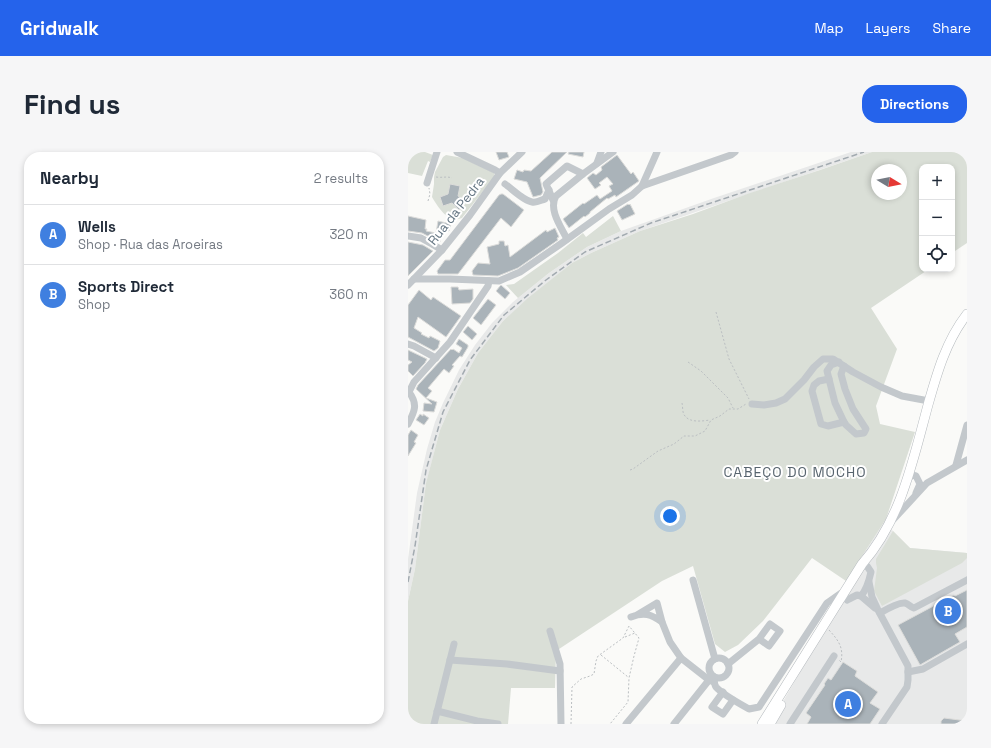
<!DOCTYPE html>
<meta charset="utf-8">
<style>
body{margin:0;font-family:"Space Grotesk",sans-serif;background:#f6f6f7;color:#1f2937}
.controls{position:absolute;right:12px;top:12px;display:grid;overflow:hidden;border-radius:8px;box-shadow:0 2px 6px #0003}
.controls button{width:36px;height:36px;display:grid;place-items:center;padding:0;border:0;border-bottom:1px solid #e0e1e3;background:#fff;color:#1f2937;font:20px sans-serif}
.compass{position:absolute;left:463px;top:12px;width:36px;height:36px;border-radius:50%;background:#fff;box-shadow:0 2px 6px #0003;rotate:100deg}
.you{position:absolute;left:262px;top:364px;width:14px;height:14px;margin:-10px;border:3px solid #fff;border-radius:50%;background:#1a73e8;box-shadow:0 0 0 6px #1a73e833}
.badge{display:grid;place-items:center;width:26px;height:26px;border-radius:50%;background:#2563eb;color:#fff;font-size:13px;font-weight:700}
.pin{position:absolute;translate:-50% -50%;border:2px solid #fff;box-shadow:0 1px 4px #0006}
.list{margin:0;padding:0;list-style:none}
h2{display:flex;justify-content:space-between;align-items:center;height:52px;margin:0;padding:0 16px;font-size:17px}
h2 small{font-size:13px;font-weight:400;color:#747a83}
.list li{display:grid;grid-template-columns:26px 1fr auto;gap:12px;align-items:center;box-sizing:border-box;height:60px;padding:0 16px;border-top:1px solid #e0e1e3}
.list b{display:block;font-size:15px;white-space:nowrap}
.list p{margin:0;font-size:13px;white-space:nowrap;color:#747a83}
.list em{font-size:13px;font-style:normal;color:#747a83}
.icon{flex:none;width:22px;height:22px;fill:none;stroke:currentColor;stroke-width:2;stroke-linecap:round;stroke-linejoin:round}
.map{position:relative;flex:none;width:559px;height:572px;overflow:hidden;border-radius:16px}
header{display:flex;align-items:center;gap:24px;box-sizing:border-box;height:56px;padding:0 20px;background:#2563eb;color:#fff}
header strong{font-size:19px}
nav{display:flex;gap:22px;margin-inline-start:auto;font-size:14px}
.intro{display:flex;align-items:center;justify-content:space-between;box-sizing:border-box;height:96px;padding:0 24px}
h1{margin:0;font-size:28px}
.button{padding:10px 18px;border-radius:16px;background:#2563eb;color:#fff;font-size:14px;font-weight:700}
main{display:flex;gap:24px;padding:0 24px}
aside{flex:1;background:#fff;border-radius:16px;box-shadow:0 2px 6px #0003}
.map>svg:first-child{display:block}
</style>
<header>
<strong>Gridwalk</strong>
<nav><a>Map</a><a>Layers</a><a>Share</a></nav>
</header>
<div class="intro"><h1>Find us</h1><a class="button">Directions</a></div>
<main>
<aside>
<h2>Nearby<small>2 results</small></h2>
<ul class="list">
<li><span class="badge" style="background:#3f7fe0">A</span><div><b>Wells</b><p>Shop · Rua das Aroeiras</p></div><em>320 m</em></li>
<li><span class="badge" style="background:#3f7fe0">B</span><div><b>Sports Direct</b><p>Shop</p></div><em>360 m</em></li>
</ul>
</aside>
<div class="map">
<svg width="559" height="572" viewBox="0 0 559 572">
<rect width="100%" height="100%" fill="#fafaf8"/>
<g fill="#e8e9e9">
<polygon points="443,0 464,0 232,79 183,101 164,111 95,169 70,201 50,237 32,278 18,332 7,417 0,449 0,407 9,341 19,297 27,270 35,251 51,218 67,193 84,171 105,150 141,121 179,95 213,79 306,46"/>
<polygon points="478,367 480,374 502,396 559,401 559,572 362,572 406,496 438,429"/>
</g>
<g fill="#dadfd7" fill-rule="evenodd">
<polygon points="0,0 17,0 25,3 22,10 20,9 14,24 0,21"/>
<path d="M464,0H559V91L544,101V15H514V117H521L463,156L489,197L468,254L472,272L507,280L478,367L438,429L404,406L355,469L330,493L317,500L307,492L285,414L254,429L148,499L147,536H103L100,572H0V449L7,417L18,331L32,278L50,237L70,201L95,169L120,146L164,111L183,101L232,79L285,62L342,41L412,18ZM469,18H493V42H469Z"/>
<path d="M38,3L55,6L86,21L87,24L54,66C40,72 30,55 24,45L26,32V25L27,20L35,5Z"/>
<polygon points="205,64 213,79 179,95 141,121 110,146 98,133 106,132 150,101 175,81 178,85"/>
<polygon points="485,379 502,396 559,401 559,406 554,411 474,454 466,439 469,416 468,411 468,407"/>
</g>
<g fill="#aab3b9" stroke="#dcdcda">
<polygon points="88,0 99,0 101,5 91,8"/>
<polygon points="144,0 159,0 132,26 135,40 133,43 125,45 119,30 106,27 109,18 115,20 116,18 123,19"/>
<polygon points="161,0 176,0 175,5 160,2"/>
<polygon points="209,3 223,22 225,20 231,29 208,45 207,43 200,47 199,46 182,60 182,61 177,65 176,64 161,76 155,67 175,51 176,52 189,43 192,47 204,39 201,34 205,32 199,25 191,31 193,33 187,37 179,26 185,21 188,23 194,18 193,15"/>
<polygon points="42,32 52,34 50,44 58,50 51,58 44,51 35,54 32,45 40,42"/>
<polygon points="93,42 95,42 116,58 103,75 93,66 50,122 30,122 29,119 37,108 42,108 91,43"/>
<polygon points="220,52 221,53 222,52 227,62 214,68 209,59"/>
<polygon points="0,64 18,68 17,77 19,77 18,79 28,81 30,69 43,72 41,79 34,78 32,90 29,89 14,81 0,79"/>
<polygon points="147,76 151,85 149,86 150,88 110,116 90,124 65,123 64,119 70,111 82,112 79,95 91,92 91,89 96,89 97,94 100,93 102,105 138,78 139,80"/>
<polygon points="0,90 15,93 25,99 0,124"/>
<polygon points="93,133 102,141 97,147 88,139 92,134"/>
<polygon points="43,135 50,135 51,138 65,137 65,147 62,151 44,152"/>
<polygon points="11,138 23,148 25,145 53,164 38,185 10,165 6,176 14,181 13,182 21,186 22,184 32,189 30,196 26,199 0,185 0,153"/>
<polygon points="80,147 88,153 73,173 65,166"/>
<polygon points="60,174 69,182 64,188 55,180"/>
<polygon points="51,187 60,193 60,195 54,205 52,204 44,213 46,214 41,221 36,217 20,236 24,239 18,246 29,250 26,260 15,259 16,251 24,252 8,237 10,233 43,197 44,198 45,197 51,201 54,196 48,192"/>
<polygon points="0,198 19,207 17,211 5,224 0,219 0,213 4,210 0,208"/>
<polygon points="12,262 15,264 15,262 21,266 16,273 8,268"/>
<polygon points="3,278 10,283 6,290 8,291 0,304 0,283"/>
<polygon points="559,438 559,475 547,482 552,490 512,513 490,473 546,443 547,444"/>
<polygon points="435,510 449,519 447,524 470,540 462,551 472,557 462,572 399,572 403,565 398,561 417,533 416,532 420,526 423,528"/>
<polygon points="536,566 559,569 558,572 533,572 533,569"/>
</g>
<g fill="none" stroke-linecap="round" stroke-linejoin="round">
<g stroke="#b5babe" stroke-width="10">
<g id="major">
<path d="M354,572L454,412C493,368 505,308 520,253C529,221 538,189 559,162"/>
<polyline points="362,572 373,553"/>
</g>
</g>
<g stroke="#bbbfc2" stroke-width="1" stroke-dasharray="2 2" stroke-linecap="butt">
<path d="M28,25C34,26 39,24 44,26"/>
<polyline points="20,49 22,42 21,36"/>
<polyline points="308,160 321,207 341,247"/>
<polyline points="280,210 293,219 320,246 325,256"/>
<path d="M274,251C275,255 274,261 277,264C282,271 295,269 302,268"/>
<polyline points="222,318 225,317 250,299 266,292 276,284 287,284 297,279 303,268 312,264 321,257 330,257 338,252"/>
<path d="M421,478C430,488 436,495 433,510L431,508"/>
<polyline points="217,485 227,481"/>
<polyline points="193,503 220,525"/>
<polyline points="163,572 164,535 173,527 182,524 186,522 188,509 190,504 215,486 221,474 231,486 226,504 221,526 220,550 202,572"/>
</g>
<g stroke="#c3c8cc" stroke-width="7">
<polyline points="49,0 87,18 92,21"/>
<polyline points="189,11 193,0"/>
<polyline points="19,31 29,0"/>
<path d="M97,32C104,37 116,49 124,50C129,51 133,48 137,47L141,38"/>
<polyline points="234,34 323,3 327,0"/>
<polyline points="145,48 138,32 159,14 175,22"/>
<polyline points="0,84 13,86 24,92 34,98"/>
<path d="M159,87C153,75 140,57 148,44L175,22L205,0"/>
<polyline points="6,127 42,127 91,129 112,120 154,91 201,57 224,43 234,34 249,0"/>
<polyline points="0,133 34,98 62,63 92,21 114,0"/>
<polyline points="0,192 6,194 28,206"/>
<polyline points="431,210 423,213 419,219 427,251 436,270 438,273 448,282 456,281 458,277 445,257 437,237 433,222 436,214"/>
<polyline points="421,227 411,229 406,233 404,239 413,272 420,274 436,270"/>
<path d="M0,239L1,240C10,252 7,259 0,272"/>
<polyline points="1,240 6,230 42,190 80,134 81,129"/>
<polyline points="344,252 356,253 368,251 377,247 396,228 406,215 415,207 425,207 445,220 473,235 494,244 521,249"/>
<polyline points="548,313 559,273"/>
<polyline points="499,328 504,323 508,324 512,332 508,341"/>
<polyline points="484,369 519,331 559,308"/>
<path d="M453,414H459L463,420C461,429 459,437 453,444"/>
<polyline points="285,428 307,507"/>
<polyline points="461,430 464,445 470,458 500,514 500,528 499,535 474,572"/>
<polyline points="439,448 449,443 453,444 467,456"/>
<path d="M472,461C477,458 491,450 497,451C501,452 502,455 506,456L559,428"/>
<path d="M223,465C236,460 243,462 254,470L249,451L229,463"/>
<polyline points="254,470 262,490 273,506"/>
<polyline points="142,479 152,512 153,572"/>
<circle cx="311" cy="516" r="10"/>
<polyline points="42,508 99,512 152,519"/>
<polyline points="320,512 351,487 362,472 372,479 361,494 351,487"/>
<polyline points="500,520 515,517 559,492"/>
<path d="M306,525C306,529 306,532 308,535C314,542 332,552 341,557L351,555L419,451L436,439"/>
<polyline points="315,540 304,555 315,562 325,548"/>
<polyline points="29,559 69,569 90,572"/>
<polyline points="26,572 46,492"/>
<polyline points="218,572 273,506 301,528 306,530"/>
<polyline points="266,572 301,528 303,523"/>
<polyline points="382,572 426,504"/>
</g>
<use href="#major" stroke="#fff" stroke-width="9"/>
<polyline stroke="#a2aab0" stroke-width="1.5" stroke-dasharray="6 3" stroke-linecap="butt" points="0,430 7,394 18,318 35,260 62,208 96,163 138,128 177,100 243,71 456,0"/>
</g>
<g text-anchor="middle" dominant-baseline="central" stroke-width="4" stroke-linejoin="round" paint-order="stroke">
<g font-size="13" fill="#657683" stroke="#fff">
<text transform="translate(48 59) rotate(-52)">Rua da Pedra</text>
</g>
<g font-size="14" letter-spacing="1" fill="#57646e" stroke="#fff">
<text x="387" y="320">CABEÇO DO MOCHO</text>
</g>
</g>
</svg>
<div class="controls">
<button>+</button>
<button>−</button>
<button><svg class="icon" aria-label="locate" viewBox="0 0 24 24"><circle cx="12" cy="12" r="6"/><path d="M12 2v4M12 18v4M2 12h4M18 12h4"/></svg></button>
</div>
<svg class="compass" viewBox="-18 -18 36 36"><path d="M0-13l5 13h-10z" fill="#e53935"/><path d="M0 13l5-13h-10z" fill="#747a83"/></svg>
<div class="you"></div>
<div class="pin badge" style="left:440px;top:552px;background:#3f7fe0">A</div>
<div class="pin badge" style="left:540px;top:459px;background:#3f7fe0">B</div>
</div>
</main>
